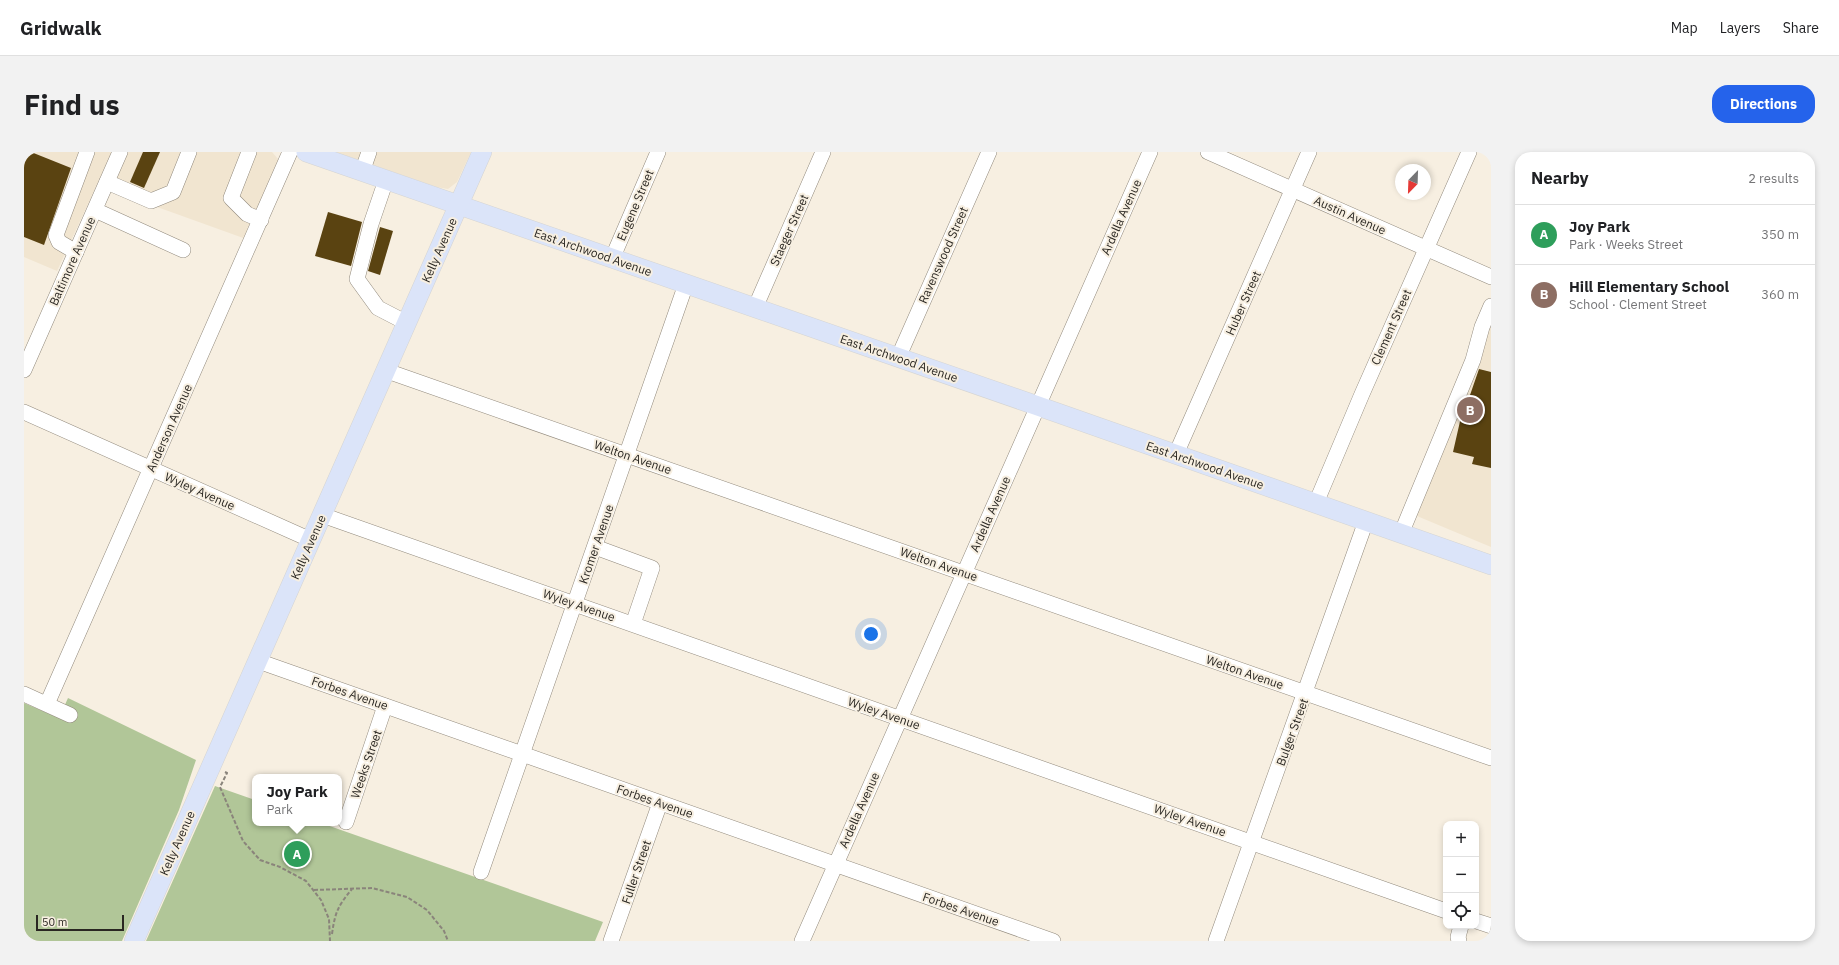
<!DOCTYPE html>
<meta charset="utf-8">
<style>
body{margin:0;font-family:"IBM Plex Sans",sans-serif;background:#f2f2f2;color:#202124}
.controls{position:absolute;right:12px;bottom:12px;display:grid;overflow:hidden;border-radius:8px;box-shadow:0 2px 6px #0003}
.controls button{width:36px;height:36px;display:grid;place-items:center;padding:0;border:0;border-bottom:1px solid #e0e0e0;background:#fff;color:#202124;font:20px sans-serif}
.compass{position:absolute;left:1371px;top:12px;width:36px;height:36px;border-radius:50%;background:#fff;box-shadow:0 2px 6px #0003;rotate:203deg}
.scale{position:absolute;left:12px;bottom:10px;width:88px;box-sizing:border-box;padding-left:4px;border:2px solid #2a2722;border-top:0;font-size:11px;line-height:14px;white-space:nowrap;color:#2a2722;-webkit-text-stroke:3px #f7efe1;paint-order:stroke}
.you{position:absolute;left:847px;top:482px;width:14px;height:14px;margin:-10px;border:3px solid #fff;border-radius:50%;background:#1a73e8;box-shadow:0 0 0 6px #1a73e833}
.badge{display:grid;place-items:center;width:26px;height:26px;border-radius:50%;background:#2563eb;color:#fff;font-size:13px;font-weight:700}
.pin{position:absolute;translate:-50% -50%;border:2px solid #fff;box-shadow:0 1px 4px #0006}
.popup{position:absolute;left:228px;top:622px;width:90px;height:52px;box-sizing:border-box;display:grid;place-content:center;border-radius:8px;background:#fff;filter:drop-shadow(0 1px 3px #0005);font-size:13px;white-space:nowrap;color:#757577}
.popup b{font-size:15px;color:#202124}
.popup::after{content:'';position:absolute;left:50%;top:100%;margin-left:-8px;border:8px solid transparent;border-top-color:#fff}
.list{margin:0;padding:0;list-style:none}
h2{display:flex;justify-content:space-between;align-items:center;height:52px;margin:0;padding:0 16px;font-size:17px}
h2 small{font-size:13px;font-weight:400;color:#757577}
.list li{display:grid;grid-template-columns:26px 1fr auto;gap:12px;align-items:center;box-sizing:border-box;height:60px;padding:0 16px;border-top:1px solid #e0e0e0}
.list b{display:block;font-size:15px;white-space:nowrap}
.list p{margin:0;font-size:13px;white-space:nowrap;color:#757577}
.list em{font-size:13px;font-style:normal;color:#757577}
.icon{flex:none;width:22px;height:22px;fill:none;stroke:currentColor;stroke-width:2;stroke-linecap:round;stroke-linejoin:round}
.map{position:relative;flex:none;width:1467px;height:789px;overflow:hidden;border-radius:16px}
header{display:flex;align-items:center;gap:24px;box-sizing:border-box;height:56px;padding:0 20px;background:#fff;border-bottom:1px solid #e0e0e0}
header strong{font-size:19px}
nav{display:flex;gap:22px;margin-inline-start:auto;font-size:14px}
.intro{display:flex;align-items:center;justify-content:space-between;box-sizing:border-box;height:96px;padding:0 24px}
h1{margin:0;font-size:28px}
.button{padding:10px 18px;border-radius:16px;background:#2563eb;color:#fff;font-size:14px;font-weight:700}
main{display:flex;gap:24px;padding:0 24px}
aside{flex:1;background:#fff;border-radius:16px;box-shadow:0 2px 6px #0003}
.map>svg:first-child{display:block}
</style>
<header>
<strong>Gridwalk</strong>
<nav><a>Map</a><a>Layers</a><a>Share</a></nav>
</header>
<div class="intro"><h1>Find us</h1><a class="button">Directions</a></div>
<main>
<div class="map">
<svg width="1467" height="789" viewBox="0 0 1467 789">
<rect width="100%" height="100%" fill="#f7efe1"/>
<g fill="#f1e5d0">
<polygon points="0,0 88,0 33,119 0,105"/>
<polygon points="102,0 248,0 254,7 255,15 222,87 86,38"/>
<polygon points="311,0 447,0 433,30 424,37 413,35"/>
<polygon points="1467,157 1467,395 1381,359"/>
</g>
<g fill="#b1c698">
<polygon points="44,546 172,608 155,658 98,789 0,789 0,551 35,566"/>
<polygon points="191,634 231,648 231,671 297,671 579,770 571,789 122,789"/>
</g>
<g fill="#5a4311">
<polygon points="0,0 7,0 47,16 20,93 0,85"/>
<polygon points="119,0 136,0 120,36 106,30"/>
<polygon points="304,60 338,70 327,114 291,104"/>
<polygon points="356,75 369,79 356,123 344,119"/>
<polygon points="1455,217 1467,220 1467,316 1448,312 1450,305 1429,300 1437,265 1435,264 1443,245 1445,246"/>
</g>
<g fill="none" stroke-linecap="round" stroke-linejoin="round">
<g stroke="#928a7d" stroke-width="16">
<g id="minor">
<polyline points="225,0 207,46 223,62 237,68"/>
<polyline points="1184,0 1467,125"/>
<polyline points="338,20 345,0"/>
<polyline points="362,28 347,72 333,127 354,156 383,171"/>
<polyline points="83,30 127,49 149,40 165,0"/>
<polyline points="71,58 159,98"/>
<polyline points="52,100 35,90 32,83 63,0"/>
<polyline points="588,107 634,0"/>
<polyline points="731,156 799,0"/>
<polyline points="874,206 965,0"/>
<polyline points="0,218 96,0"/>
<polyline points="363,219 1467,606"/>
<polyline points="0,260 287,388"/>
<polyline points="1152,302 1285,0"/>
<polyline points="1292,351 1338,242 1445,0"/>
<polyline points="298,363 1422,759"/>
<polyline points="1377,382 1449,208 1458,175 1467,154"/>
<polyline points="571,395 628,416 609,472"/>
<polyline points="234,509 1029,789"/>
<polyline points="0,542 46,563"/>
<polyline points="23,552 266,0"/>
<polyline points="322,670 361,554"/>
<polyline points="457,720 662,132"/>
<polyline points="1452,769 1467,774"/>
<polyline points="587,789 636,651"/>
<polyline points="778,789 1126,0"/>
<polyline points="1192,789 1342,369"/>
<polyline points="1435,789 1434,785 1437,774"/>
</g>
</g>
<g stroke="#d4d4d3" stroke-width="20">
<g id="major">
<polyline points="282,0 1014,254 1467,413"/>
<polyline points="110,789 458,0"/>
</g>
</g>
<g stroke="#8a847b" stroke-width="2" stroke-dasharray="4 2" stroke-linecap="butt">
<polyline points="201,620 203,621 196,635 219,689 236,708 256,715 282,729 297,748 305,767 306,789"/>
<polyline points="290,738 348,736 383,745 403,758 420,779 424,789"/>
<path d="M308,782C311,760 314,754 328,737"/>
</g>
<use href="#minor" stroke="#fff" stroke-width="15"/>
<use href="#major" stroke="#dbe4f9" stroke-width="19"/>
</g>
<g text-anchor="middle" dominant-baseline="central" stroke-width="4" stroke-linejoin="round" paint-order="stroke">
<g font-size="12" fill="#2a2722" stroke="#f7efe1">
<text transform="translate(611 53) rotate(-67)">Eugene Street</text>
<text transform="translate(1326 63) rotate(24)">Austin Avenue</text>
<text transform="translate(1097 65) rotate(-66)">Ardella Avenue</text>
<text transform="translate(765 78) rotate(-66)">Staeger Street</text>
<text transform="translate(415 98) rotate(-66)">Kelly Avenue</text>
<text transform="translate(569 100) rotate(19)">East Archwood Avenue</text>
<text transform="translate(919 103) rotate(-66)">Ravenswood Street</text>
<text transform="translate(48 109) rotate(-66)">Baltimore Avenue</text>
<text transform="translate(1219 151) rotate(-66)">Huber Street</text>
<text transform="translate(1367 175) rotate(-66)">Clement Street</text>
<text transform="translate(875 206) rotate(19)">East Archwood Avenue</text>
<text transform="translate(145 276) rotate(-66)">Anderson Avenue</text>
<text transform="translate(609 305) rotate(19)">Welton Avenue</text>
<text transform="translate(1181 313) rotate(19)">East Archwood Avenue</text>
<text transform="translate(176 339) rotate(24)">Wyley Avenue</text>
<text transform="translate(966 362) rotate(-66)">Ardella Avenue</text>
<text transform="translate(572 392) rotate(-71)">Kromer Avenue</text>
<text transform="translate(284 395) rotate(-66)">Kelly Avenue</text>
<text transform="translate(915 412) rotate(19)">Welton Avenue</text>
<text transform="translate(555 453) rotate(19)">Wyley Avenue</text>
<text transform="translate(1221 520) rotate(19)">Welton Avenue</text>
<text transform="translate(326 541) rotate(19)">Forbes Avenue</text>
<text transform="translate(860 561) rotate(19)">Wyley Avenue</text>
<text transform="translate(1268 580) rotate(-70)">Bulger Street</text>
<text transform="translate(342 612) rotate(-71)">Weeks Street</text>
<text transform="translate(631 649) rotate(19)">Forbes Avenue</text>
<text transform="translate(835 658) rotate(-66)">Ardella Avenue</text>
<text transform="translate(1166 668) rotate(19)">Wyley Avenue</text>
<text transform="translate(153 691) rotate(-66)">Kelly Avenue</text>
<text transform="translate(612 720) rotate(-71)">Fuller Street</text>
<text transform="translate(937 757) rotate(19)">Forbes Avenue</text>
</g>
</g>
</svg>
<div class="controls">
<button>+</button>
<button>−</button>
<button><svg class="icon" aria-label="locate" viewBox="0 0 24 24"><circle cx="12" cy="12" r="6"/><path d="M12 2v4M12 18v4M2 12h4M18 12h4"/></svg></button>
</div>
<svg class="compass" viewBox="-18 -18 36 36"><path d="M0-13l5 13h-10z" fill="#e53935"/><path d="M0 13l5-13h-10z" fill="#757577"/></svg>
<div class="scale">50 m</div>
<div class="you"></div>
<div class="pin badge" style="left:273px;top:702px;background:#2e9e5b">A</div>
<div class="popup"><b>Joy Park</b>Park</div>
<div class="pin badge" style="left:1446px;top:258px;background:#8d6e63">B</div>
</div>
<aside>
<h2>Nearby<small>2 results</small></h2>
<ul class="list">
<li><span class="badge" style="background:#2e9e5b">A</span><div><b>Joy Park</b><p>Park · Weeks Street</p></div><em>350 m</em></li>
<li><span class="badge" style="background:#8d6e63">B</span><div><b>Hill Elementary School</b><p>School · Clement Street</p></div><em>360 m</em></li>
</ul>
</aside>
</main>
